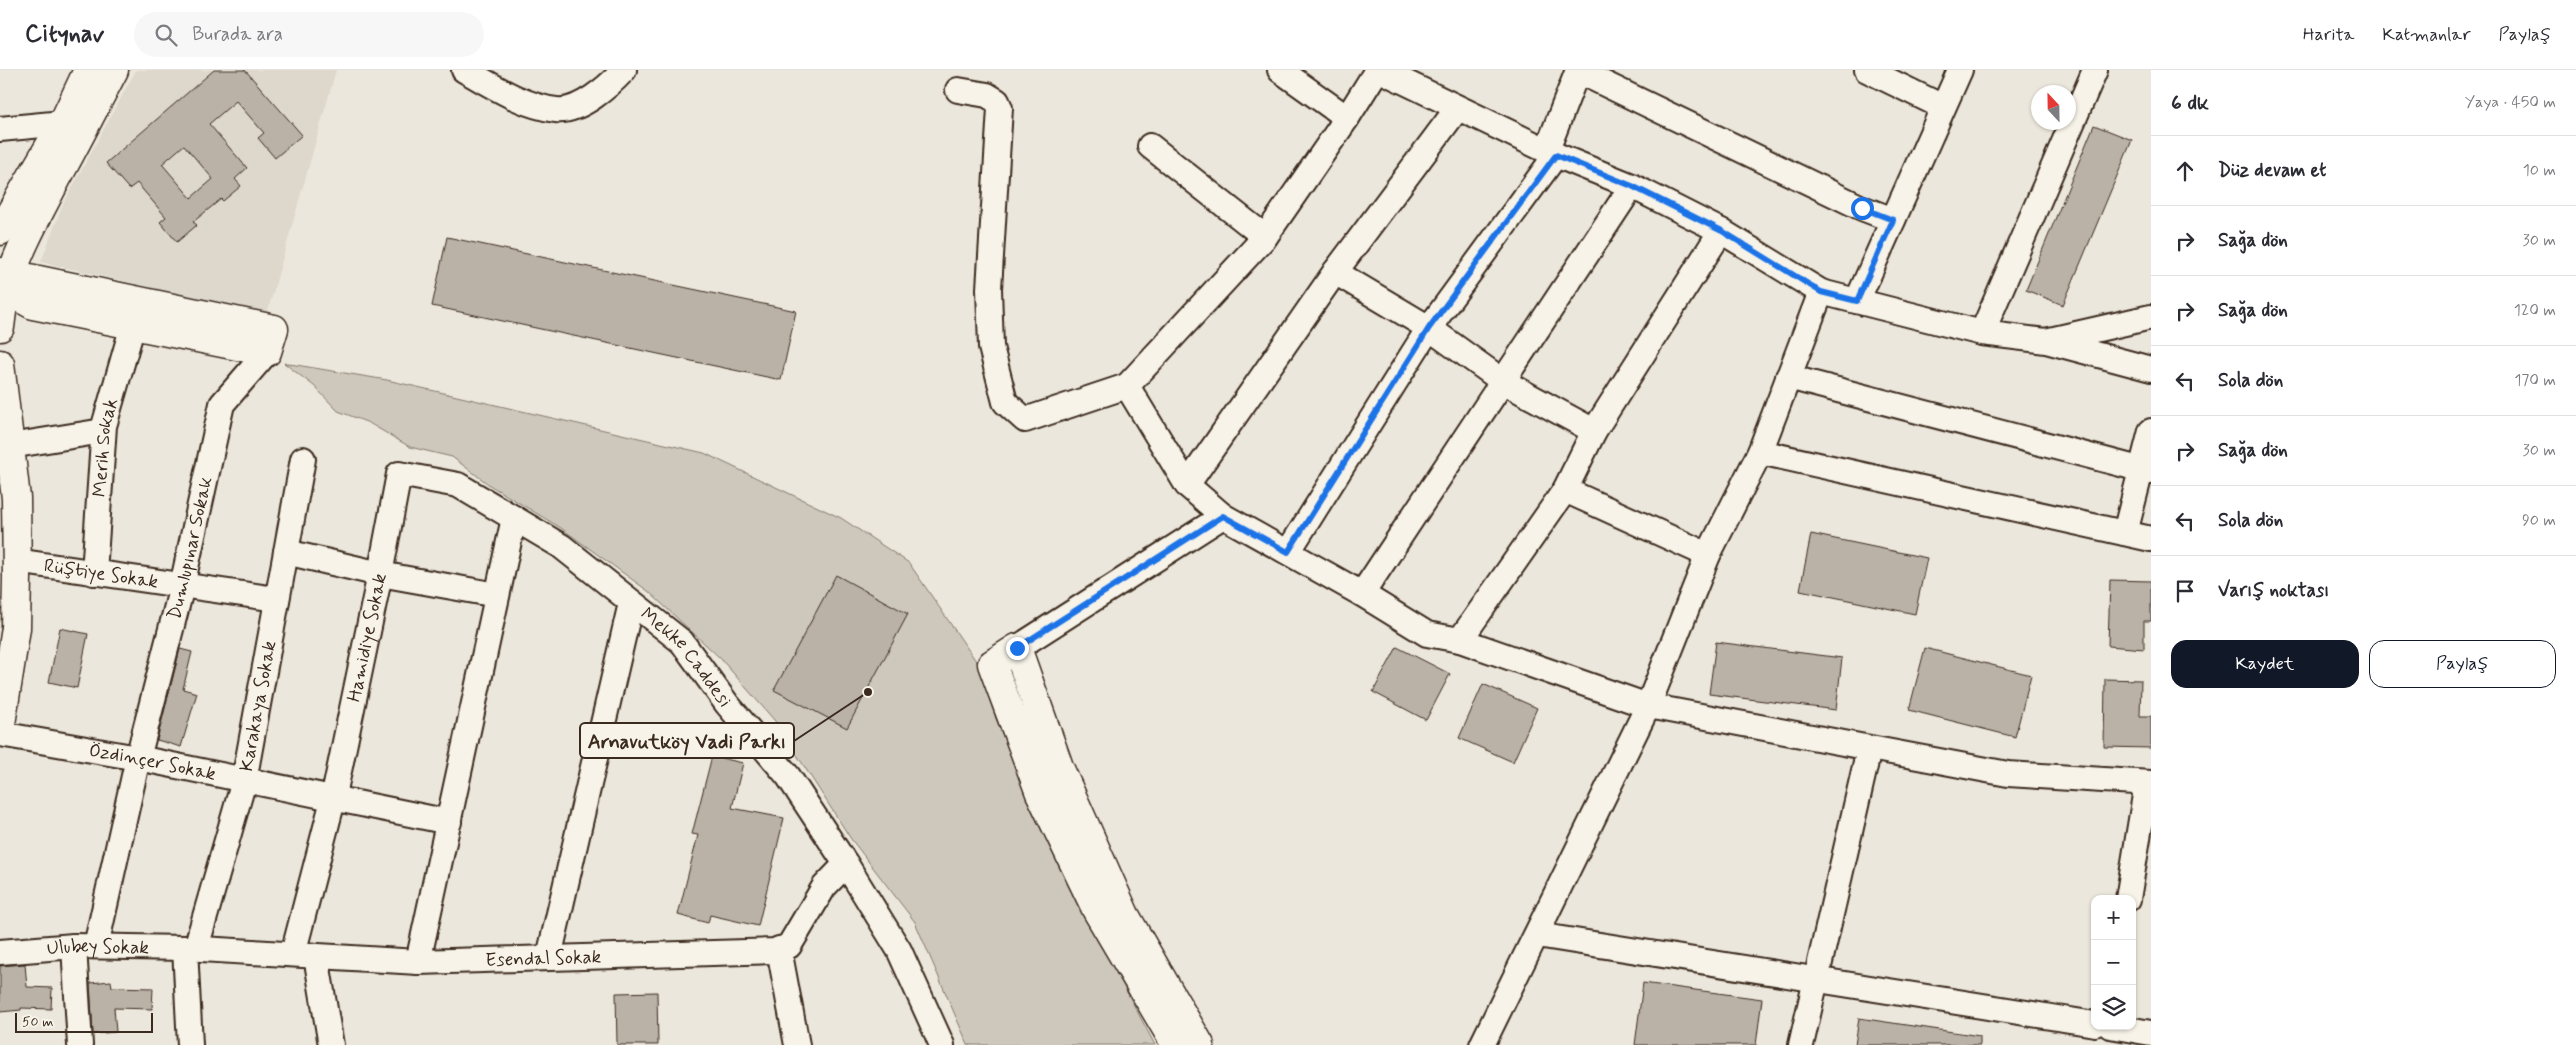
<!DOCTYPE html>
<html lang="tr">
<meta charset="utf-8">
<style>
body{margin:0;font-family:Mynerve,sans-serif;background:#f7f7f7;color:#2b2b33}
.controls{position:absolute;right:15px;bottom:15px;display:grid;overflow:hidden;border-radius:10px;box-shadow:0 1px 4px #0004}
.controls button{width:45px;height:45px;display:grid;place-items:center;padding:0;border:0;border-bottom:1px solid #e1e1e2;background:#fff;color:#2b2b33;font:25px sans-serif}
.compass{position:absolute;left:2031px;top:15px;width:45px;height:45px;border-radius:50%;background:#fff;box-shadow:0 1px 4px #0004;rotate:338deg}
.scale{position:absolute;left:15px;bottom:12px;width:138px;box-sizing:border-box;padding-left:5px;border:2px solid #3b2a1e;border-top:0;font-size:14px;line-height:18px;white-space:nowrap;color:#3b2a1e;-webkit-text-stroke:4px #f7f3e8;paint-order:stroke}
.stop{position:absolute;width:15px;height:15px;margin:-11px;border:4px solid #1a73e8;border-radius:50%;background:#fff}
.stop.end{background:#1a73e8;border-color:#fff;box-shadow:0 1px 5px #0008}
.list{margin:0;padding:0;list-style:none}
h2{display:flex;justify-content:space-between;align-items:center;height:65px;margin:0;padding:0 20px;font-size:21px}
h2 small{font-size:16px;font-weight:400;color:#7c7c81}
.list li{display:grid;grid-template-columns:32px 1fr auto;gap:15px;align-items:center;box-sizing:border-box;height:70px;padding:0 20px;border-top:1px solid #e1e1e2}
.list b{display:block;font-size:19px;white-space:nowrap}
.list em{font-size:16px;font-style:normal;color:#7c7c81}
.actions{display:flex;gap:10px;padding:15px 20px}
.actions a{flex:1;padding:11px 0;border:1px solid #111827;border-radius:15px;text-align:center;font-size:18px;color:#111827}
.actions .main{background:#111827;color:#fff}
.icon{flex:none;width:28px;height:28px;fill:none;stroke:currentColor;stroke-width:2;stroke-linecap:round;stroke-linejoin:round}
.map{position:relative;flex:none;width:2151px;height:975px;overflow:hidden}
header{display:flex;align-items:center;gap:30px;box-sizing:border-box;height:70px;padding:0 25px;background:#fff;border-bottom:1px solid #e1e1e2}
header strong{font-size:24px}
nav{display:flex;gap:28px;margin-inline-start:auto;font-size:18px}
.search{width:350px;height:45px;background:#f7f7f7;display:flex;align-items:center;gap:12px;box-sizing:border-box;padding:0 18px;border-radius:28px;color:#7c7c81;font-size:19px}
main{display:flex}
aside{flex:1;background:#fff}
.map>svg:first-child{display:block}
</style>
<header>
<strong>Citynav</strong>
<div class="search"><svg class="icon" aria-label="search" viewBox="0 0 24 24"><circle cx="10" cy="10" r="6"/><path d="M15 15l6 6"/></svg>Burada ara</div>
<nav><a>Harita</a><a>Katmanlar</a><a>Paylaş</a></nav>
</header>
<main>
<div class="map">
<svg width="2151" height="975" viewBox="0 0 2151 975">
<rect width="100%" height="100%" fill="#ece7dc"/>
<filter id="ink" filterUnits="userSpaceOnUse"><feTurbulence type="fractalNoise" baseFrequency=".02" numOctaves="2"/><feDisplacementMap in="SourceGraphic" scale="10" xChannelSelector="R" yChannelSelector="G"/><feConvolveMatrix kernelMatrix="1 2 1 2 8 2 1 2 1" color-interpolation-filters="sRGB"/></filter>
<g filter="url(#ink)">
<polygon fill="#ddd7cc" points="136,0 336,0 267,244 41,192 62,136"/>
<polygon fill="#cec8bc" stroke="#84796d" points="284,293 387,310 704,383 841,448 909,493 978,594 996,649 1053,783 1155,975 968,975 915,852 851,769 775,651 720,588 648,521 561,458 491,416 452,387 410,377 369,353 338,341 314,316"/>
<g fill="#bab2a7" stroke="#3b2a1e" fill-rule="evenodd">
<path d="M214,0H245L302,65L275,88L258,68L264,63L236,31L209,54L247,98L235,109L241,116L223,131L221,129L193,152L197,155L177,172L160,152L166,147L137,113L129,119L106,93ZM184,75L213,109L191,128L162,94Z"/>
<polygon points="2094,55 2132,70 2063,235 2026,220"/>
<polygon points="447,167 796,241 781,310 432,236"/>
<polygon points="1811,464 1927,488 1915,544 1800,520"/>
<polygon points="836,505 908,544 847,658 774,620"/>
<polygon points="2110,510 2151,511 2151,551 2144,551 2144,579 2108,576"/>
<polygon points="60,558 88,564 77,618 49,612"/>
<polygon points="1716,572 1842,588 1836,640 1709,624"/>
<polygon points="1397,577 1450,604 1426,650 1373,622"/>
<polygon points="1925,578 2031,605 2015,667 1909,640"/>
<polygon points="180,579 192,582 183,619 197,623 181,677 157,670"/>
<polygon points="2105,609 2141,610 2140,646 2151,646 2151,678 2104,677"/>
<polygon points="1483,614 1537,638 1513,692 1459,668"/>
<polygon points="712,686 743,693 732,738 784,748 758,856 710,845 708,853 678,845 698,765 692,764"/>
<polygon points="25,894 27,917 52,918 51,939 21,938 21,940 0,942 0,896"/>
<polygon points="111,911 112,917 153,918 152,939 114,938 116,962 93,964 90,913"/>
<polygon points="1643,913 1762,929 1756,975 1635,975"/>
<polygon points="657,922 658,975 617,975 616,923"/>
<polygon points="1859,948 1980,966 1980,975 1855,975"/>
</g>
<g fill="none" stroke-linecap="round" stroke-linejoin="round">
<g stroke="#3b2a1e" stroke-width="28">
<g id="minor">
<path d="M464,0C493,16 523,36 556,40C579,43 609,16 624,0"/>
<polyline points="1280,0 1347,48"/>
<polyline points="1377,0 1347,48 1265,167 1127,316 1187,415 1223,446 1362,524 1427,564 1460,570 1648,636 2008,704 2151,713"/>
<polyline points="1380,0 1556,85 1632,116 1721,161 1821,222 1982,263 2046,271 2151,299"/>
<polyline points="1867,0 1943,37"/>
<polyline points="1578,1 1862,138 1893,150"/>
<polyline points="958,20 987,25 997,31 1000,38 989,219 991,277 1005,332 1025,350 1127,316"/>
<polyline points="0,59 63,53"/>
<polyline points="1150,76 1265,167"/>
<polyline points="1547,80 1578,0"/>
<polyline points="1335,202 1429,258 1504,312 1594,361"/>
<polyline points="1857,231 1960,0"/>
<polyline points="1982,263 2095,0"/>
<polyline points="2050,270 2151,247"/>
<polyline points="1788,307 2151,402"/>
<polyline points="10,376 103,361"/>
<polyline points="1760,382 2151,469"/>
<polyline points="1187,415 1335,202 1457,39"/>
<polyline points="1565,420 1708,485"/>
<polyline points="2125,463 2151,361"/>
<polyline points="286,482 380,504 497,525"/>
<polyline points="1288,482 1429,258 1556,85"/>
<path id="s1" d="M16,491L276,529"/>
<path id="s2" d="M94,503L104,356L133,255"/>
<polyline points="1362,524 1632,116"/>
<polyline points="1460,570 1565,420 1594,361 1721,161"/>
<polyline points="1017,578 1223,446"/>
<path id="s3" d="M0,664L138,688L449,752"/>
<polyline points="2128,829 2147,713"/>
<polyline points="1537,865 2095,954"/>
<polyline points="74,876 80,975"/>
<path id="s4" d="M96,876L138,688L182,516L222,334L267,282"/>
<polyline points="185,878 190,975"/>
<path id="s5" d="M196,878L244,711L303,389"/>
<polyline points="779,879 797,975"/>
<path id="s6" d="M0,882L74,876L185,878L418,892L775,881L789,876L824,817L846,794"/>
<path id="s7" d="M293,884L333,730L380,504L399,404L458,415L561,476L682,572L727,634L788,706L846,794L899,880L942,975"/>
<polyline points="316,886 331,975"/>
<polyline points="549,887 631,533"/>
<polyline points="418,892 514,448"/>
<polyline points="2110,956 2151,963"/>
<polyline points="1482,975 1648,636 1708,485 1760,382 1821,222"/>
<polyline points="1801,975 1869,679"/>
</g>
</g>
<g stroke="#3b2a1e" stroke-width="31">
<g id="major">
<polyline points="0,161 63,53 88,0"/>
<polyline points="0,202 274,259 267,282 33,235 6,220 0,214"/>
<path d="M0,257C5,201 32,157 57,108C77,72 95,36 114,0"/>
<polyline points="0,294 16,428 17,507 16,558 0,660"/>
<polyline points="1176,975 1097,841 1040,723 992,594 1017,578 1059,697 1125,845 1200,975"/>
</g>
</g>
<use href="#minor" stroke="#f7f3e8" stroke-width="24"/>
<use href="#major" stroke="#f7f3e8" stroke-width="28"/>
</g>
</g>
<g fill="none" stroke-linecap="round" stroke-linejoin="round" filter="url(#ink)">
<polyline stroke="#1a73e8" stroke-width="6" points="1017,578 1223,446 1288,482 1429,258 1556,85 1632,116 1722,161 1821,222 1857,231 1893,150 1862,138"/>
</g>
<g text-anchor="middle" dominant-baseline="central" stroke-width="4" stroke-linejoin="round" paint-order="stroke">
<g font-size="19" fill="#3b2a1e" stroke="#f7f3e8">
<text stroke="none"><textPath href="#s2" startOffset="126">Merih Sokak</textPath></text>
<text stroke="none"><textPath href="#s4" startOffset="409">Dumlupınar Sokak</textPath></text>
<text stroke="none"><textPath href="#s1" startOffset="86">Rüştiye Sokak</textPath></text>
<text stroke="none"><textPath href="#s7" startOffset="325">Hamidiye Sokak</textPath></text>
<text stroke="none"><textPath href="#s7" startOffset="840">Mekke Caddesi</textPath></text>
<text stroke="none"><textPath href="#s5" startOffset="250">Karakaya Sokak</textPath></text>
<text stroke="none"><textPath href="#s3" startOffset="155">Özdinçer Sokak</textPath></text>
<text stroke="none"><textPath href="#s6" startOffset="98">Ulubey Sokak</textPath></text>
<text stroke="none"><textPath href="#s6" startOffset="544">Esendal Sokak</textPath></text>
</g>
</g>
<path fill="none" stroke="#3b2a1e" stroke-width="2" d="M868 622L794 671"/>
<circle fill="#3b2a1e" stroke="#f7f3e8" stroke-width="2" cx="868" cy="622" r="5"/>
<rect fill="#f7f3e8" stroke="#3b2a1e" stroke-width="2" x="580" y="653" width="214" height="35" rx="5"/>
<g font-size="20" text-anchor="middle" font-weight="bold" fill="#3b2a1e">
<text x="687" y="678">Arnavutköy Vadi Parkı</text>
</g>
</svg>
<div class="controls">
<button>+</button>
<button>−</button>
<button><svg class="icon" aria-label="layers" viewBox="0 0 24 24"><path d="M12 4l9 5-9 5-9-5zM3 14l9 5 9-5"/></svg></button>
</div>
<svg class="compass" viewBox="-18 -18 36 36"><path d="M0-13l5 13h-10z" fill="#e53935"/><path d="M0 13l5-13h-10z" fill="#7c7c81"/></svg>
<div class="scale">50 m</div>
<div class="stop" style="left:1862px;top:138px"></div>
<div class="stop end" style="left:1017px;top:578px"></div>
</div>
<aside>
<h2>6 dk<small>Yaya · 450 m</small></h2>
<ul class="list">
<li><svg class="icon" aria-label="ahead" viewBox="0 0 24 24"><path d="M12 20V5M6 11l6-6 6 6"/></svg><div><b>Düz devam et</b></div><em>10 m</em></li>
<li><svg class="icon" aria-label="right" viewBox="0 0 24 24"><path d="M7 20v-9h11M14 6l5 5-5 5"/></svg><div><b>Sağa dön</b></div><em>30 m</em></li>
<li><svg class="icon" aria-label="right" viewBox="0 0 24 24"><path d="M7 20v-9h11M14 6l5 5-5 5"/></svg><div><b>Sağa dön</b></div><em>120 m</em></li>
<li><svg class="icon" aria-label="left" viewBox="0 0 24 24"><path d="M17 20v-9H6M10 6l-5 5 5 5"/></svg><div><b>Sola dön</b></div><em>170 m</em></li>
<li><svg class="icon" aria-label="right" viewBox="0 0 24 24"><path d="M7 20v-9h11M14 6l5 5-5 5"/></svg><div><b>Sağa dön</b></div><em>30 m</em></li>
<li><svg class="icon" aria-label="left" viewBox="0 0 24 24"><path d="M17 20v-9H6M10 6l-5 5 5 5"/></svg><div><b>Sola dön</b></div><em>90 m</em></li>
<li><svg class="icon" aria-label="arrive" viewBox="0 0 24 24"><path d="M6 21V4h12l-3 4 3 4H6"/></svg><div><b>Varış noktası</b></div></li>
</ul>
<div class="actions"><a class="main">Kaydet</a><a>Paylaş</a></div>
</aside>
</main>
